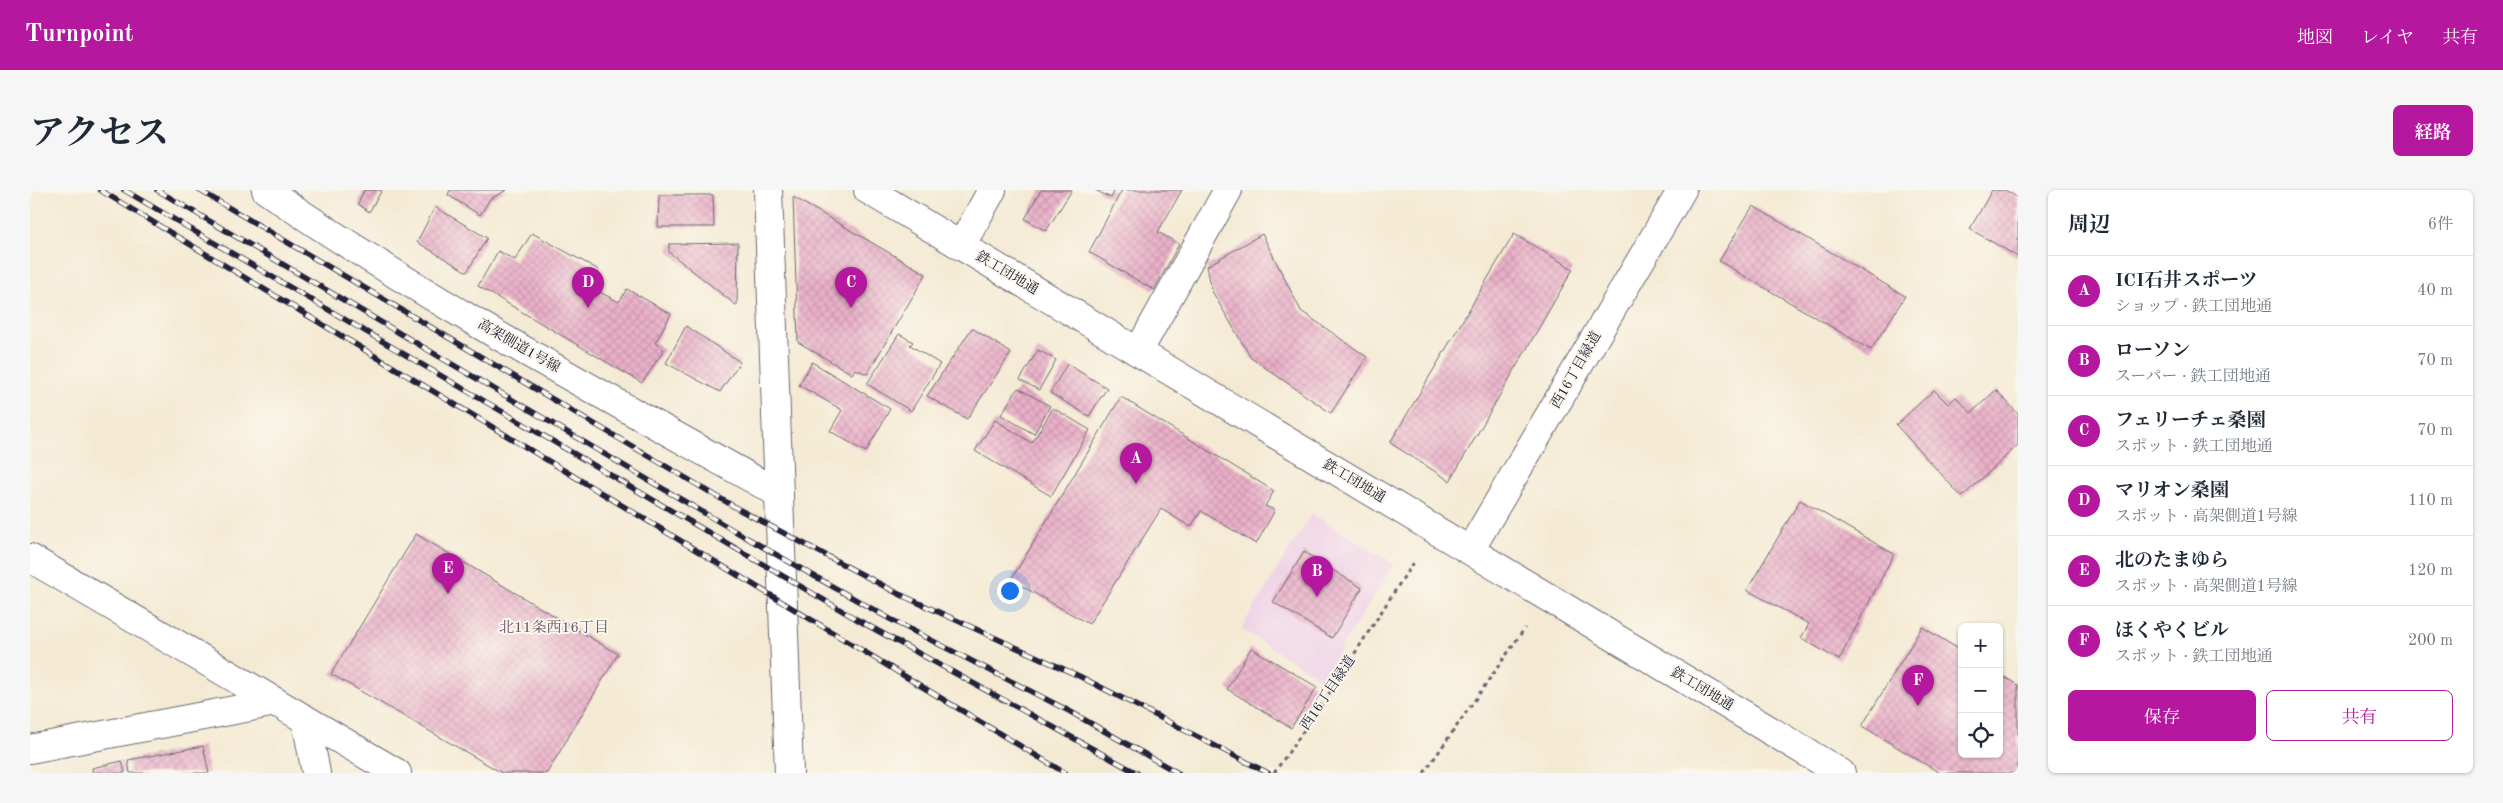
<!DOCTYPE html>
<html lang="ja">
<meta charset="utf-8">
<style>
body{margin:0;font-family:"Old Standard TT","Noto Serif JP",serif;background:#f6f6f7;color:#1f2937}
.controls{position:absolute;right:15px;bottom:15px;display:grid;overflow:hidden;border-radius:8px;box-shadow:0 1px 4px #0004}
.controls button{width:45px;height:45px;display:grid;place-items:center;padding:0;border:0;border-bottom:1px solid #e0e1e3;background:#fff;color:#1f2937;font:25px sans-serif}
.you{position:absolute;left:979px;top:400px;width:18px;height:18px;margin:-12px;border:4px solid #fff;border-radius:50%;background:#1a73e8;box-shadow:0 0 0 8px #1a73e833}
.badge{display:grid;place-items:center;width:32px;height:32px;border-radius:50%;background:#b5179e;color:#fff;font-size:16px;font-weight:700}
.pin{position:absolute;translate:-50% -41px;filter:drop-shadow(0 1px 2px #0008)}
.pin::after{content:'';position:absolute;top:26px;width:18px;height:15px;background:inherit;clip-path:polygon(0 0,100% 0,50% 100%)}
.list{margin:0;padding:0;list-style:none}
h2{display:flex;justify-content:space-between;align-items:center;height:65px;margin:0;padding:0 20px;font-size:21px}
h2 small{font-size:16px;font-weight:400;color:#747a83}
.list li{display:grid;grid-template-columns:32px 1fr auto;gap:15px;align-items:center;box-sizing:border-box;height:70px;padding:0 20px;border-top:1px solid #e0e1e3}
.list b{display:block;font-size:19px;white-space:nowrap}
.list p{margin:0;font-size:16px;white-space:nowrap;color:#747a83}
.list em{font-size:16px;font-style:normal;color:#747a83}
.actions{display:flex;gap:10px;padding:15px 20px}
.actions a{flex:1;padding:11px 0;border:1px solid #b5179e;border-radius:8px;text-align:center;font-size:18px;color:#b5179e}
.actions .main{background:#b5179e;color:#fff}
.icon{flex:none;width:28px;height:28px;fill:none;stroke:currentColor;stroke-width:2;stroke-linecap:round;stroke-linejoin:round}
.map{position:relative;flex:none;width:1988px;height:583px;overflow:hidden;border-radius:8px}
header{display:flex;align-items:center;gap:30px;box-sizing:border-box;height:70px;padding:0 25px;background:#b5179e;color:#fff}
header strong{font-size:24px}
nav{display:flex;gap:28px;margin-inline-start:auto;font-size:18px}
.intro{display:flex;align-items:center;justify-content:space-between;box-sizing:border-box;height:120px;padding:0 30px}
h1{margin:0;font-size:35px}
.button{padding:12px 22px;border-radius:8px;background:#b5179e;color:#fff;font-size:18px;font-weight:700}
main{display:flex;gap:30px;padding:0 30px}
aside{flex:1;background:#fff;border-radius:8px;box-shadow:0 1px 4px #0004}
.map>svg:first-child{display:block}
</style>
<header>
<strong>Turnpoint</strong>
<nav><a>地図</a><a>レイヤ</a><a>共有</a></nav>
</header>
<div class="intro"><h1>アクセス</h1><a class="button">経路</a></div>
<main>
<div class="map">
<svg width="1988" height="583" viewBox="0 0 1988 583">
<defs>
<pattern id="building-cross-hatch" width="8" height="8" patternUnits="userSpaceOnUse" patternTransform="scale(1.25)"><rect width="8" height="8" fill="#eab0c8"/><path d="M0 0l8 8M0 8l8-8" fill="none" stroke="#c897ad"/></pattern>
</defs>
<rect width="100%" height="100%" fill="#fbf7ec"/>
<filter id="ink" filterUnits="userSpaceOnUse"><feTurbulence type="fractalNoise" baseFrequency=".02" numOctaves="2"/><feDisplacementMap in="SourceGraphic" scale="10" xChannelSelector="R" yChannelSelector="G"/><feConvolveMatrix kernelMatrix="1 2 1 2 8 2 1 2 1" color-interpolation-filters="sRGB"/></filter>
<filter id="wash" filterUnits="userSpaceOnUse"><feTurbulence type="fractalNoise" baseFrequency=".0096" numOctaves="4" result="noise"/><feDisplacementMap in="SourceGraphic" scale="20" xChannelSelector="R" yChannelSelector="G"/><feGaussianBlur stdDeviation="1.12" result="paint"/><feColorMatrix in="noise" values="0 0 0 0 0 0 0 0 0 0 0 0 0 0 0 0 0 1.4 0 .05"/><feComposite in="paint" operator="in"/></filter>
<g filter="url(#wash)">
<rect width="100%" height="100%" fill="#f4ead4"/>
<polygon fill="#efd0e7" points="1282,323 1364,374 1292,489 1211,439"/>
<g id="blocks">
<g fill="url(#building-cross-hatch)">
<polygon points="334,0 352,0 339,22 328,14"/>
<polygon points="420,0 477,0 460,9 450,25 418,5"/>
<polygon points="1011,0 1042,0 1016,41 995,29"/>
<polygon points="1065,0 1085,0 1081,8"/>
<polygon points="1092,0 1152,0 1128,42 1149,54 1124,100 1059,62"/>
<polygon points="1962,0 1975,0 1988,8 1988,67 1940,39"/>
<polygon points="629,5 683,5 684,37 628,37"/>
<polygon points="763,7 896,84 837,184 825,179 822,184 768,152"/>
<polygon points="1723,16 1875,106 1841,160 1689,71"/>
<polygon points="405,17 457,48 437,82 387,52"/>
<polygon points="502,43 569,80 560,97 589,112 597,99 641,124 625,153 634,160 612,193 448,96 468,61 485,70"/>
<polygon points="1232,44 1271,121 1337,167 1301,223 1221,168 1182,101 1177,76"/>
<polygon points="1484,44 1543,79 1420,291 1360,253"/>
<polygon points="708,53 707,116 639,62 639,54"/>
<polygon points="656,136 710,172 690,202 636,173"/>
<polygon points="942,138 981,163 937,229 897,206"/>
<polygon points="869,144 883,152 880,155 910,174 881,221 837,194"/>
<polygon points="1008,160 1026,170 1009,200 990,190"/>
<polygon points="782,172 860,219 836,262 800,241 812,220 769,195"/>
<polygon points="1037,174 1077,198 1059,226 1020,203"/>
<polygon points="988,198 1020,216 1004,244 971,225"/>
<polygon points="1904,200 1918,214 1926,207 1941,223 1966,200 1988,224 1988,255 1932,307 1866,235"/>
<polygon points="1091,207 1244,301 1235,316 1245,320 1226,354 1171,321 1161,337 1131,319 1059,434 981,390"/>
<polygon points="1023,218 1060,240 1021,306 945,261 965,230 1002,253"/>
<polygon points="1770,310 1864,364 1809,470 1771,448 1779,434 1717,400"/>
<polygon points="386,344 588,464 517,583 472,583 301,484"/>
<polygon points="1274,362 1332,398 1302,448 1243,412"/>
<polygon points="1892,437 1932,461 1932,564 1969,564 1969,484 1988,495 1988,583 1910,583 1832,536"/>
<polygon points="1221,458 1287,497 1261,538 1197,499"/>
<polygon points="173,556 179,583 100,583 98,570"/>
<polygon points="92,571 95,583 63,583 62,578"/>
</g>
</g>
</g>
<g filter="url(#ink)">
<use href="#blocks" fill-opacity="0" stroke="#6c6871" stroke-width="1"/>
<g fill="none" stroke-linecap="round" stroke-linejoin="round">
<g stroke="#6c6871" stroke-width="30">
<g id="minor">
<path d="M236,0C399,112 575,206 748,303"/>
<polyline points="738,0 759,583"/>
<polyline points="838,0 1811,583"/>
<polyline points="931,56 962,0"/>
<polyline points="1108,162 1198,0"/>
<polyline points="1440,360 1652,0"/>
<polyline points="0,368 367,583"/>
<polyline points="276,530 286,583"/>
<polyline points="0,559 246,512"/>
</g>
</g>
<g stroke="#6c6871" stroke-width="3" stroke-dasharray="4 4" stroke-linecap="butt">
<polyline points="1244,583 1291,516 1384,371"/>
<polyline points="1394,583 1495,438"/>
</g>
<use href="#minor" stroke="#fff" stroke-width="28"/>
<g stroke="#22223b" stroke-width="5.5">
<g id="rail">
<polyline points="70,0 1035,583"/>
<polyline points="94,0 828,430 1107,583"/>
<polyline points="127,0 703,340 860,429 1039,521 1148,583"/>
<polyline points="169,0 710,320 869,404 1049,486 1238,583"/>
</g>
</g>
<use href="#rail" stroke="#fbf7ec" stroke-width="4" stroke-dasharray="11" stroke-linecap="butt"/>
</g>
</g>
<g text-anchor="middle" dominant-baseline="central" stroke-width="4" stroke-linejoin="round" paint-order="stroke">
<g font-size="14" fill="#22223b" stroke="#fbf7ec">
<text transform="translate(977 83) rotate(31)">鉄工団地通</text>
<text transform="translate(489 156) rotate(30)">高架側道1号線</text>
<text transform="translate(1546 180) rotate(-60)">西16丁目緑道</text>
<text transform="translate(1324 291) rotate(31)">鉄工団地通</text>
<text transform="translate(1672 499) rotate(31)">鉄工団地通</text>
<text transform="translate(1298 503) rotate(-56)">西16丁目緑道</text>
</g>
<g font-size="15" fill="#68546c" stroke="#fbf7ec">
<text x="524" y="438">北11条西16丁目</text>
</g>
</g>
</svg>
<div class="controls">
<button>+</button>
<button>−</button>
<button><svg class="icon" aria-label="locate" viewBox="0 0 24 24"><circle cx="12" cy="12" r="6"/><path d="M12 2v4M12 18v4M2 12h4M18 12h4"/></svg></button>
</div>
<div class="you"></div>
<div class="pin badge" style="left:1106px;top:294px">A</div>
<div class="pin badge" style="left:1287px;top:407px">B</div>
<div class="pin badge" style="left:821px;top:118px">C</div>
<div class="pin badge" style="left:558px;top:118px">D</div>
<div class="pin badge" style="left:418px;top:404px">E</div>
<div class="pin badge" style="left:1888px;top:516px">F</div>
</div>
<aside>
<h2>周辺<small>6件</small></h2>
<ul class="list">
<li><span class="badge">A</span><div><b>ICI石井スポーツ</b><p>ショップ · 鉄工団地通</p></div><em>40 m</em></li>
<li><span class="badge">B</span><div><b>ローソン</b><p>スーパー · 鉄工団地通</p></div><em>70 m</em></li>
<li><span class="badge">C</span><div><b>フェリーチェ桑園</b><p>スポット · 鉄工団地通</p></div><em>70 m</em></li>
<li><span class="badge">D</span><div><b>マリオン桑園</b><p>スポット · 高架側道1号線</p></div><em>110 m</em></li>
<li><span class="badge">E</span><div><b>北のたまゆら</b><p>スポット · 高架側道1号線</p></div><em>120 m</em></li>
<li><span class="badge">F</span><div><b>ほくやくビル</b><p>スポット · 鉄工団地通</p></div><em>200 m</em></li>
</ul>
<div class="actions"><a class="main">保存</a><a>共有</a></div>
</aside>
</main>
